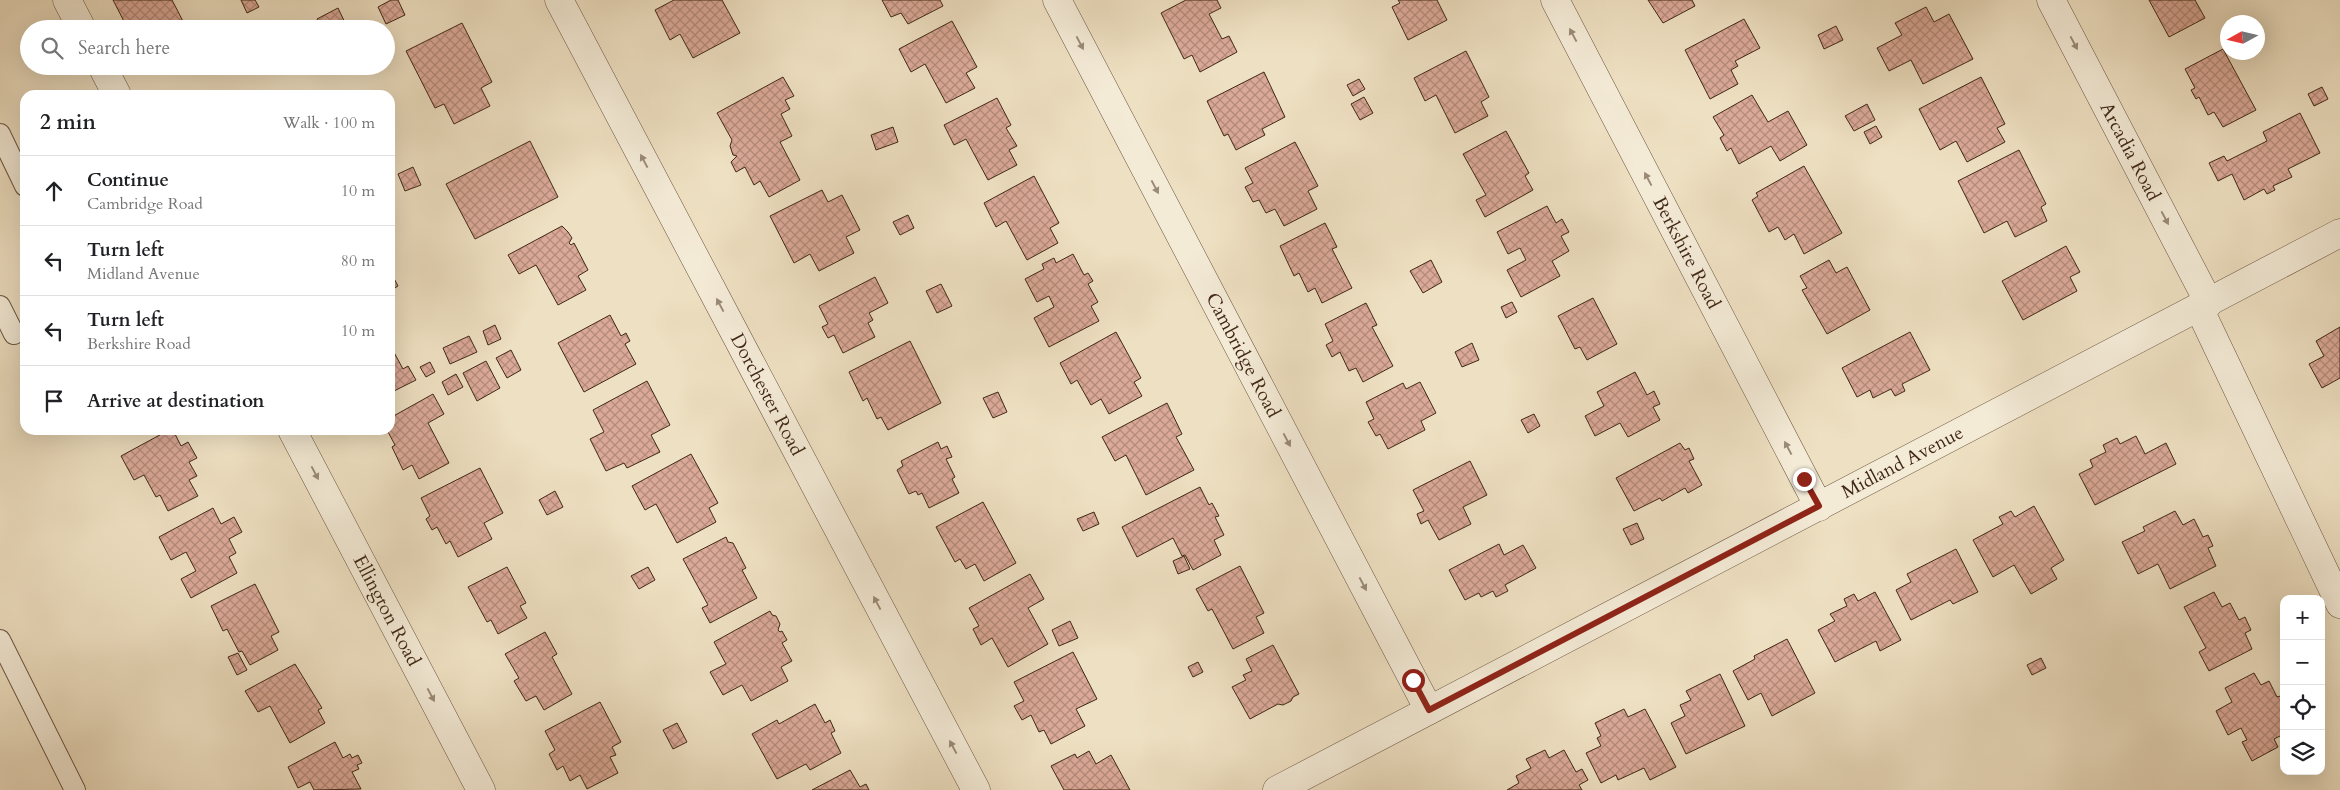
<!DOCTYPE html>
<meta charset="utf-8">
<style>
body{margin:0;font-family:Cardo,serif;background:#f2f2f2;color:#202124}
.controls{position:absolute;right:15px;bottom:15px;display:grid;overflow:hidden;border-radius:10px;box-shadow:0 5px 20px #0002}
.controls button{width:45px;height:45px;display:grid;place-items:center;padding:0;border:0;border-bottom:1px solid #e0e0e0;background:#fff;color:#202124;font:25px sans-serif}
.compass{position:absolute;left:2220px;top:15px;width:45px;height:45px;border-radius:50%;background:#fff;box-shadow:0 5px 20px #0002;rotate:262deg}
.stop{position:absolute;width:15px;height:15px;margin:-11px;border:4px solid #8f2418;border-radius:50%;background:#fff}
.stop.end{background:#8f2418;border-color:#fff;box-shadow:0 1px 5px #0008}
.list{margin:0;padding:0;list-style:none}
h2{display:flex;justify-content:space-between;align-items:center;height:65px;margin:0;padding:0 20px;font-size:21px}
h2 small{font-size:16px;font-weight:400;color:#757577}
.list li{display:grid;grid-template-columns:32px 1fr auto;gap:15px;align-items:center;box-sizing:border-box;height:70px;padding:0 20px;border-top:1px solid #e0e0e0}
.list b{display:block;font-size:19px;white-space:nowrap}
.list p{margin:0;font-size:16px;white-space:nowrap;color:#757577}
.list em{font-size:16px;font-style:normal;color:#757577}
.icon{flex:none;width:28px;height:28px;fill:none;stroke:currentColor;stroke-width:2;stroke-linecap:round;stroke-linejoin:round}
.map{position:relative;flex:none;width:2340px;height:790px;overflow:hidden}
.search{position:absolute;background:#fff;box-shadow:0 5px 20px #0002;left:20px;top:20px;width:375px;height:55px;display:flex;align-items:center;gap:12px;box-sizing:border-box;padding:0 18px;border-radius:28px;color:#757577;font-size:19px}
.panel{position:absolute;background:#fff;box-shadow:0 5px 20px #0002;left:20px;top:90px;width:375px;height:345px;border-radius:15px}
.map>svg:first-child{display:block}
</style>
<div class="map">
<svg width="2340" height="790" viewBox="0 0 2340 790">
<defs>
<pattern id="building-cross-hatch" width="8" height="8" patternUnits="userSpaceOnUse" patternTransform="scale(1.25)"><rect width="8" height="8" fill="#dba998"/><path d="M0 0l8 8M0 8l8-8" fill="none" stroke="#b38a7b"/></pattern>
</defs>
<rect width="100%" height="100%" fill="#eee0c2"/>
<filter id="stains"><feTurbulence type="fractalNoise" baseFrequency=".004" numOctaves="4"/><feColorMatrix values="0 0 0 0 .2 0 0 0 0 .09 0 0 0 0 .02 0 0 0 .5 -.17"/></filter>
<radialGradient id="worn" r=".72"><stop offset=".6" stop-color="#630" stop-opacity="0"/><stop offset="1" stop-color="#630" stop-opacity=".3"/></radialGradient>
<g fill="url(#building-cross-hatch)" stroke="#402816">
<polygon points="113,0 172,0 187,29 128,29"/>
<polygon points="241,0 255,0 259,7 247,13"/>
<polygon points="391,0 398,0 405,15 386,24 378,7"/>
<polygon points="674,0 722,0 740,33 693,58 680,34 670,40 655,10"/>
<polygon points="882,0 940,0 943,6 908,24 901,13 891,17"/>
<polygon points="1186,0 1217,0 1221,8 1209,14 1222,39 1229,36 1237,52 1200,72 1192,55 1184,59 1161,13"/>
<polygon points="1398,0 1437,0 1447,20 1408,40 1392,7 1400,3"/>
<polygon points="1648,0 1692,0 1695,6 1663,23"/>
<polygon points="2149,0 2195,0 2205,18 2169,37"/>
<polygon points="1926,7 1934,22 1949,14 1973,59 1923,84 1911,60 1889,71 1877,48 1902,35 1895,23"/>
<polygon points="338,8 348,29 322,29 317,19"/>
<polygon points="1744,19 1760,48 1735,61 1738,66 1731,70 1738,84 1710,99 1685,50"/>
<polygon points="952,21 977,67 966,73 975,88 946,103 925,64 911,72 899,49"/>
<polygon points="462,23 492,82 481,88 490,106 454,124 444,104 435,108 406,51"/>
<polygon points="1836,26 1843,40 1824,49 1818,35"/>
<polygon points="2223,49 2256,110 2223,127 2214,112 2208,115 2199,97 2196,99 2191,90 2195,88 2185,69"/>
<polygon points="1466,51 1489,97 1481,102 1488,116 1455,133 1436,95 1425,101 1414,78"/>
<polygon points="245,66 267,66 249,74"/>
<polygon points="1264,72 1285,117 1262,129 1265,135 1236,150 1228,134 1224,136 1207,101"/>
<polygon points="783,77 794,96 785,100 790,109 781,114 792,136 780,142 800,180 769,197 760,181 754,185 745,167 736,172 731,162 737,156 733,155 730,146 732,140 717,113"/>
<polygon points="1981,77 2005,124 1997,128 2005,142 1967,162 1956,141 1940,150 1919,109"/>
<polygon points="1359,79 1365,89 1353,96 1347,85"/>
<polygon points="2322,87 2328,99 2314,106 2308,94"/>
<polygon points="1752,95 1768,122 1788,111 1807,145 1780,161 1771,146 1739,164 1731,148 1727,151 1720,138 1724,135 1713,117"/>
<polygon points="1364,97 1373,113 1360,120 1351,104"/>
<polygon points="997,98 1011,125 1006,128 1017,146 1009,150 1017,165 988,180 966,139 954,145 944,125"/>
<polygon points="1867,104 1875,120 1854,131 1845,116"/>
<polygon points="2300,113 2320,153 2288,169 2292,177 2273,186 2275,190 2267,194 2264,189 2244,200 2232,174 2218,181 2209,163 2224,156 2227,161 2267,141 2263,132"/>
<polygon points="1876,126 1882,137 1870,144 1864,132"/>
<polygon points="893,127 898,142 876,150 871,135"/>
<polygon points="1506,131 1529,173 1525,176 1533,190 1485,217 1476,200 1486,195 1463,154"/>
<polygon points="530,141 558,197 475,239 446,184"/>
<polygon points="1295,142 1318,186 1308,191 1317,209 1284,226 1275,209 1266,213 1259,200 1253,202 1245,187 1253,183 1245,168"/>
<polygon points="2019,150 2046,204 2041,207 2047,221 2015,237 2007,221 1984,233 1958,181"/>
<polygon points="1804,166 1842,233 1804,254 1794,234 1785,240 1778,227 1769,232 1752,200 1758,196 1756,193"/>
<polygon points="413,167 421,185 405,191 398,174"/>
<polygon points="1034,176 1059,223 1050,228 1058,243 1027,260 1006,221 996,227 984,203"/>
<polygon points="822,190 828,202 842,195 860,230 846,237 854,253 819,271 810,254 794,263 770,216"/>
<polygon points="1547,206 1556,223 1562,219 1569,232 1561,236 1569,251 1552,261 1560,276 1521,297 1507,270 1526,260 1520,248 1508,254 1497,232"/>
<polygon points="908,215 914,228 900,235 893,222"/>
<polygon points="1325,223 1337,247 1332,249 1352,288 1322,303 1315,288 1308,292 1299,273 1294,276 1280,246"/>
<polygon points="562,226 568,232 572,238 569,243 571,245 574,243 588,270 578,276 586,290 558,305 536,265 519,274 508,255"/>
<polygon points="2066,246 2080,272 2070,277 2077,291 2023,320 2002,281"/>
<polygon points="1073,254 1084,275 1088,273 1093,281 1088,284 1098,302 1091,306 1099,321 1049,347 1034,318 1054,307 1049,296 1037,302 1025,279 1044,269 1042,264 1054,258 1056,263"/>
<polygon points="1431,260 1442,282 1423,293 1410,271"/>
<polygon points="1829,260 1836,273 1847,267 1870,310 1827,334 1802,290 1807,288 1800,276"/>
<polygon points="390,271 398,286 390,291"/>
<polygon points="875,277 888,303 869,313 873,320 868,323 875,337 843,353 834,335 828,338 822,327 828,324 819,306"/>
<polygon points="941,284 952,306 937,313 926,291"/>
<polygon points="1593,298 1617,344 1587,360 1580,347 1575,349 1558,316"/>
<polygon points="1512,302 1517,312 1506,318 1501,307"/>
<polygon points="1366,303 1377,325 1372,327 1393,366 1363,382 1356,368 1349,371 1340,352 1332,357 1326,345 1333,341 1325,324"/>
<polygon points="610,315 621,336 626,333 630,341 625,344 636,364 584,392 558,343"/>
<polygon points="495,325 501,339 488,345 483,331"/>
<polygon points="2340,327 2340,378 2322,388 2309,364 2324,356 2316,341"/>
<polygon points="1116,332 1141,378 1134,382 1142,396 1109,414 1101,399 1091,405 1077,380 1071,384 1060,363"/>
<polygon points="1910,332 1930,370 1902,384 1905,391 1895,396 1891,389 1873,398 1870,390 1857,397 1842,368"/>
<polygon points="469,336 477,352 450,364 443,348"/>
<polygon points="910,341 941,403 888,430 881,417 877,419 867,398 863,401 849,372"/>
<polygon points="1472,343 1479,360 1462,367 1455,352"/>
<polygon points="390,345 403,369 408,366 416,380 390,393"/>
<polygon points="511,350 521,370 507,378 496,358"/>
<polygon points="486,361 500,388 477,401 463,373"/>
<polygon points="430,362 435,372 426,377 420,367"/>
<polygon points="1635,372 1647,395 1654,391 1660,404 1653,407 1660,420 1628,437 1620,423 1595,436 1585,416 1604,406 1597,392"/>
<polygon points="456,374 463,387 448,395 442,382"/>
<polygon points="647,381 670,425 651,435 660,452 627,468 624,463 606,471 590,439 604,432 593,410"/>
<polygon points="1420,382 1436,413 1421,421 1425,430 1388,449 1380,434 1376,436 1368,422 1374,419 1366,402 1403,383 1406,389"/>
<polygon points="998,392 1007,412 993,418 983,398"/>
<polygon points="433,394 444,414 428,423 449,463 419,479 412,465 403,470 392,447 395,445 387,430 390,430 390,418"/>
<polygon points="1167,403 1182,434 1176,437 1194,470 1146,495 1126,455 1115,461 1102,437"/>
<polygon points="1534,414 1540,426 1528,433 1521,420"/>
<polygon points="169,430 173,430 181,446 188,442 197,458 189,462 197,476 189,480 198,496 168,511 160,495 156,497 144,475 134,480 121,456"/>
<polygon points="2136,436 2145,454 2166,443 2176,464 2095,505 2079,474 2093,467 2090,460 2106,452 2103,445 2117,438 2120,444"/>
<polygon points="938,442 941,449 947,446 952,457 946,459 955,477 952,479 959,493 929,508 922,493 918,495 916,491 909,494 897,470 903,466 901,461"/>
<polygon points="1680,443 1685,450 1689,448 1694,459 1689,461 1702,485 1688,493 1685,488 1662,501 1660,498 1634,511 1616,478"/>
<polygon points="691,454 718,503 709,508 716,522 677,543 656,504 645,510 632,486"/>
<polygon points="1470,461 1487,495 1463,507 1471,524 1439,540 1428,520 1421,524 1417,514 1424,511 1413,490"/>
<polygon points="480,468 503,513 484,523 492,539 458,557 450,541 446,544 437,527 432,530 426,519 430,516 421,498"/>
<polygon points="1200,487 1209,505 1212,503 1219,516 1215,517 1224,535 1214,540 1221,555 1193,570 1185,555 1182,556 1173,538 1137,557 1122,527"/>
<polygon points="555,491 563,507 547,515 539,500"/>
<polygon points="983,502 1016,563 984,581 975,564 966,569 960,559 955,562 936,527"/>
<polygon points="2034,506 2064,560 2051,568 2057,579 2031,594 2014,565 1993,577 1973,540 2003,524 1999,517 2011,511 2015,517"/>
<polygon points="213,508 221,524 234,517 242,532 229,539 236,553 229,557 237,573 191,598 181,579 196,571 186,552 171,560 159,537"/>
<polygon points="2175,511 2183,525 2194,519 2203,537 2208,535 2213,546 2208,548 2216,566 2170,589 2158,564 2138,574 2122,542 2145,531 2143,527"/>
<polygon points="1094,512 1099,524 1083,531 1077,519"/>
<polygon points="1637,523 1644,539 1631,545 1623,529"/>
<polygon points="726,537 728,542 733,543 746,568 742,570 757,598 710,623 702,608 708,605 683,559"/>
<polygon points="1499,544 1504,555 1523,545 1536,568 1505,585 1508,591 1496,597 1493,591 1481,597 1479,593 1465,600 1449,570"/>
<polygon points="1956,549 1978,592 1953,604 1950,600 1911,620 1896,590 1911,582 1907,574"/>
<polygon points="1184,556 1190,569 1178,574 1173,561"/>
<polygon points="1240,566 1264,613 1256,617 1264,633 1233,649 1212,609 1208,611 1196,589"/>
<polygon points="507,567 526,603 520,606 527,618 498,634 491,620 487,622 468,587"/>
<polygon points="648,567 655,580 639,589 631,576"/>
<polygon points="1030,574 1044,599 1028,608 1048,644 1008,667 992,638 981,645 973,629 979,626 969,608"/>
<polygon points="255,584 279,632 271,636 278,650 250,665 242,651 239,652 227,629 223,631 211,606"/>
<polygon points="1875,592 1901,640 1880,651 1876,641 1835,662 1818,630 1835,621 1830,614 1847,606 1844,599 1854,594 1858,601"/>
<polygon points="2214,592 2222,607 2230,603 2239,620 2245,617 2251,630 2245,633 2252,649 2209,671 2199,652 2206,648 2184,607"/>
<polygon points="770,611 772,615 776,616 780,624 778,630 780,632 782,631 787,640 782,643 792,661 781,667 788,681 751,701 742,685 723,695 710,672 726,664 714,642"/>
<polygon points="1070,621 1078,638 1059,646 1052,630"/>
<polygon points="545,632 557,654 552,657 572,694 544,710 536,696 526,701 514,681 519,678 505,654"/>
<polygon points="1787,639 1815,693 1772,716 1761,693 1748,700 1733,671 1755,659 1754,656"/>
<polygon points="1273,645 1299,694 1293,697 1291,701 1283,705 1278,704 1250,719 1232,687 1246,680 1243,675 1252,671 1246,659"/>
<polygon points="1073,652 1097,699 1076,709 1085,726 1051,744 1044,730 1039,732 1031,715 1022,720 1014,706 1024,701 1014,682"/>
<polygon points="238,653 247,670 237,675 228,657"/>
<polygon points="2041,658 2046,668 2032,675 2027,665"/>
<polygon points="1198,662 1203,672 1193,677 1188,667"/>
<polygon points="295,664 322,708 318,710 325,723 290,743 270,706 258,712 245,691"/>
<polygon points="2254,673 2261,685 2269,681 2277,697 2284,695 2284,734 2274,739 2278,747 2252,761 2242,742 2247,740 2241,728 2228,735 2216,711 2232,702 2225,688"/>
<polygon points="1720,674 1745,726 1686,754 1671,723 1685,716 1680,705 1691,700 1686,691"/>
<polygon points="600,702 621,742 612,747 616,755 610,757 618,773 587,789 580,775 570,781 563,766 557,770 549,754 555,750 545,731"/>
<polygon points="815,704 825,723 830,720 835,731 831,733 841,753 810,770 806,764 777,779 752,734 777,720 779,724"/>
<polygon points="1624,709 1628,717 1645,709 1676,767 1650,780 1644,768 1618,780 1616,775 1601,783 1586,753 1601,746 1597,738 1601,736 1595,723"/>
<polygon points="677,723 687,742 673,749 663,730"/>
<polygon points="335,742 343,758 350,754 352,758 358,755 362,763 357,765 359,769 352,772 361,789 314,790 310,782 298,788 288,767"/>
<polygon points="1545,750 1549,758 1564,750 1576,772 1582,769 1588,780 1579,785 1582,790 1507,790 1519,783 1516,776 1531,768 1526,759"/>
<polygon points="1089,751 1096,764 1111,755 1130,790 1064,790 1051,766 1075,754 1077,758"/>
<polygon points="850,770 860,787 866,784 869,790 812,790"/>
</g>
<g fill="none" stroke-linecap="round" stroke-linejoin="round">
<g stroke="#6c5641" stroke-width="22">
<g id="service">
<polyline points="0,134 25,186"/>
<polyline points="0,306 14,334"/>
<polyline points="0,640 75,790"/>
</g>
</g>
<g stroke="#6c5641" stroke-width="29">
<g id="minor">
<polyline points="67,0 82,29"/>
<path id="s1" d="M559,0L976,790"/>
<path id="s2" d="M1057,0L1429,710"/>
<path id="s3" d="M1555,0L1819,507"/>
<path id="s4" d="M2051,0L2209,303"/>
<polyline points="102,66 117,95"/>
<polyline points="2199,308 2340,604"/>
<path id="s5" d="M292,430L481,790"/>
</g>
</g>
<g stroke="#6c5641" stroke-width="29">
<g id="tertiary">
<path id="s6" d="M1277,790L2340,233"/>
</g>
</g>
<use href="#service" stroke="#f4ebd7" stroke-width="20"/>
<use href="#minor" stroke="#f4ebd7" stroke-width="28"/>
<use href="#tertiary" stroke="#f4ebd7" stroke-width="28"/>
</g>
<defs><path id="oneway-solid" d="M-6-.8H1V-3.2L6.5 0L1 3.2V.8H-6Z" transform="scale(1.25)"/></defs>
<g fill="#9a8a76">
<use href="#oneway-solid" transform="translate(1573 35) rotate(-118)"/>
<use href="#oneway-solid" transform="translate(1080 43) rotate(62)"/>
<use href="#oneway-solid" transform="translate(2074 43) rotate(62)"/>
<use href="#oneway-solid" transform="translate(644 161) rotate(-118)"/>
<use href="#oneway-solid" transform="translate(1648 179) rotate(-118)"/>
<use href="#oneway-solid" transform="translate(1155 187) rotate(62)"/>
<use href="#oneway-solid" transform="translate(2165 218) rotate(62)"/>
<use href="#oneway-solid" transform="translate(720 305) rotate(-118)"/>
<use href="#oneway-solid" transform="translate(1287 440) rotate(62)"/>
<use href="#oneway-solid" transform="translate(1788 448) rotate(-118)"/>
<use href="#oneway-solid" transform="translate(315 473) rotate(62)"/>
<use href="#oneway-solid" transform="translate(1363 584) rotate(62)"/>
<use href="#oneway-solid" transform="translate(877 603) rotate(-118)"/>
<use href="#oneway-solid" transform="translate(431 695) rotate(62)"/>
<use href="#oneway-solid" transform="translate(953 747) rotate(-118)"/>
</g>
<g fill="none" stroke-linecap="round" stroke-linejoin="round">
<polyline stroke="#8f2418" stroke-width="6" points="1413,680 1429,710 1819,506 1804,479"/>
</g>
<g text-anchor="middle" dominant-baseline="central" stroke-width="5" stroke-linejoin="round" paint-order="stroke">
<g font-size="19" fill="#402816" stroke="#f4ebd7">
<text stroke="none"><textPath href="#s4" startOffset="171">Arcadia Road</textPath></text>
<text stroke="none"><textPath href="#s3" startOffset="285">Berkshire Road</textPath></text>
<text stroke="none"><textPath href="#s2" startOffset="401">Cambridge Road</textPath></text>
<text stroke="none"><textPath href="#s1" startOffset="446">Dorchester Road</textPath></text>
<text stroke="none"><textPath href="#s6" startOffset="706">Midland Avenue</textPath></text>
<text stroke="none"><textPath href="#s5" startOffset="204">Ellington Road</textPath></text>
</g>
</g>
<rect width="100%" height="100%" filter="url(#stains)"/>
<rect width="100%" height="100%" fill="url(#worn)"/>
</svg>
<div class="controls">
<button>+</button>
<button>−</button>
<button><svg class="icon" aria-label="locate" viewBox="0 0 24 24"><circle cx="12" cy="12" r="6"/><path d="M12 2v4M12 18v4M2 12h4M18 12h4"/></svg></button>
<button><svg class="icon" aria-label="layers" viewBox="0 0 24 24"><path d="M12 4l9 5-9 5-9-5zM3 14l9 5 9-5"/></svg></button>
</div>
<svg class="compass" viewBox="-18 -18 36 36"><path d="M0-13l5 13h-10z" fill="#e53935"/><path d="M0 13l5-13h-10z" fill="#757577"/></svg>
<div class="stop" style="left:1413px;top:680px"></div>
<div class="stop end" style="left:1804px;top:479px"></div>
<div class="search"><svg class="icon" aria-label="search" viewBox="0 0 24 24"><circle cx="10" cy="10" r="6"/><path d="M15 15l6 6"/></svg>Search here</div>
<section class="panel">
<h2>2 min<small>Walk · 100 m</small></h2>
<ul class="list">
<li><svg class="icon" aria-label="ahead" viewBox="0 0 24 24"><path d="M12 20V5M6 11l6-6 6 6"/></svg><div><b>Continue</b><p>Cambridge Road</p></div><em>10 m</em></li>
<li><svg class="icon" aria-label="left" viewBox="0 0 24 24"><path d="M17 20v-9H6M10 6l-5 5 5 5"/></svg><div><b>Turn left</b><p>Midland Avenue</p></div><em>80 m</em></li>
<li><svg class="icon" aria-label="left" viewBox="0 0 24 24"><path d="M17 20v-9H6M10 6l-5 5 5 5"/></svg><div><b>Turn left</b><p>Berkshire Road</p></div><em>10 m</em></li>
<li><svg class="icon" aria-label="arrive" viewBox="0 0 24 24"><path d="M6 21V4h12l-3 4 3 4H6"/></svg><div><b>Arrive at destination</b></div></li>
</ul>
</section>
</div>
